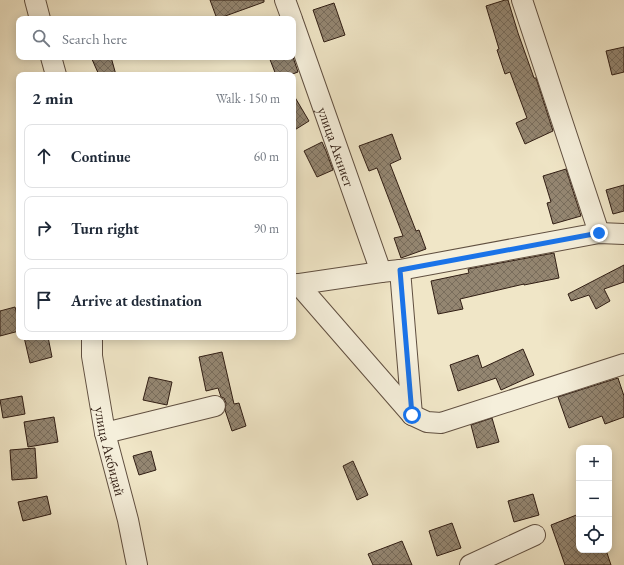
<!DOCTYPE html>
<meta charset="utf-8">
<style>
body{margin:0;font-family:"EB Garamond",serif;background:#f6f6f7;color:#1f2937}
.controls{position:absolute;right:12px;bottom:12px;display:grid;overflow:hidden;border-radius:8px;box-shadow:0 2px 10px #0003}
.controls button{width:36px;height:36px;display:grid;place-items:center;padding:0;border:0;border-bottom:1px solid #e0e1e3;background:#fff;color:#1f2937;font:20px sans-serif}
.stop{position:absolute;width:12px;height:12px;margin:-9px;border:3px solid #1a73e8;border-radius:50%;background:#fff}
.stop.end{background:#1a73e8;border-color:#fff;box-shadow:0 1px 4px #0008}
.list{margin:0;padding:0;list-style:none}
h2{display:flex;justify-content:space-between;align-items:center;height:52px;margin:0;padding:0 16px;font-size:17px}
h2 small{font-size:13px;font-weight:400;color:#747a83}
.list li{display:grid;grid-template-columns:26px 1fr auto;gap:12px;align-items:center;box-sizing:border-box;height:64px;margin:0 8px 8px;padding:0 8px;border:1px solid #e0e1e3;border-radius:8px}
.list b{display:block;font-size:15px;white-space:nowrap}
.list em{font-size:13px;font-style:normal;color:#747a83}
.icon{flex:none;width:22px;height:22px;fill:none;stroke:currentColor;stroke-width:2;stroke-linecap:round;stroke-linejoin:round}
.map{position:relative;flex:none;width:624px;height:565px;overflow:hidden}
.search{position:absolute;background:#fff;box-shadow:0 2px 10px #0003;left:16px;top:16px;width:280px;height:44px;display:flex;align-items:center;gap:10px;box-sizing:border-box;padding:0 14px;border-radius:8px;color:#747a83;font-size:15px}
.panel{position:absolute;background:#fff;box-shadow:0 2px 10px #0003;left:16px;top:72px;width:280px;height:268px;border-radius:8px}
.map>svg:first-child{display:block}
</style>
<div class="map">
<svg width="624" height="565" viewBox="0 0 624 565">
<defs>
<pattern id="building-cross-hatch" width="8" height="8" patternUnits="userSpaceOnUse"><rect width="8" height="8" fill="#948671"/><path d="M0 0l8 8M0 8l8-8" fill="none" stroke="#796d5c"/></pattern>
</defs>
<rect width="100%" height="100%" fill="#f0e6c7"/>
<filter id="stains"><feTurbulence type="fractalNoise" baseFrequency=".005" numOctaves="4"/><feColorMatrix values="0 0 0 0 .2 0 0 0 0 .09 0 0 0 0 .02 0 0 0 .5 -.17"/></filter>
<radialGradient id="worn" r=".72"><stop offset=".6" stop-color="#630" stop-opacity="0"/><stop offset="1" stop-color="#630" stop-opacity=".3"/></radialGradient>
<g fill="url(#building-cross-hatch)" stroke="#311e14">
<polygon points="210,0 264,0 264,2 217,19"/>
<polygon points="505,0 508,0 518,33 534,78 536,78 553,131 525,144 516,123 527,118 510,72 505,74 497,50 499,49 486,6"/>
<polygon points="334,3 345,35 324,42 313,10"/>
<polygon points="624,47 624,72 612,75 606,51"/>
<polygon points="91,57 111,57 116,75 99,75"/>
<polygon points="269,57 293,57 298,72 290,75 276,75"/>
<polygon points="293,94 309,121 293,131"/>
<polygon points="392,134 401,159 390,164 416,231 419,230 426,249 401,258 394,238 403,236 377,168 369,171 359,146"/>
<polygon points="322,142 326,151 333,170 317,177 304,151"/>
<polygon points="566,169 581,216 553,224 547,203 551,202 543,176"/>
<polygon points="624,185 624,211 613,214 606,190"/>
<polygon points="554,253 559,278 524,285 524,284 460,299 463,309 438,314 431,281 469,273 468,269"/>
<polygon points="624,265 624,282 604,289 610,301 596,309 589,295 571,301 568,294"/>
<polygon points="15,307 19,321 19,331 0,336 0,311"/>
<polygon points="24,337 48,337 52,357 30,363"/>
<polygon points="523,349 534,375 501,390 496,378 458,391 450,365 478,355 482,368"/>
<polygon points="222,352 234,404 239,403 246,426 232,431 225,410 226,403 224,398 221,397 218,388 206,391 199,357"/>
<polygon points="149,377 172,382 167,405 143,400"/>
<polygon points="618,378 624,396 624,417 605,424 602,416 569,428 558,397"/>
<polygon points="22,396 25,414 3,418 0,400"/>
<polygon points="54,417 58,442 28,447 24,422"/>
<polygon points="492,418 499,442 477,448 471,425"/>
<polygon points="35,448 37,478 12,480 10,450"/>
<polygon points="151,451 156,470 139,475 133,456"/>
<polygon points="353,461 368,495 357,500 343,466"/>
<polygon points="533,494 539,515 514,522 508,501"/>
<polygon points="47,496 51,514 23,521 18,502"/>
<polygon points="579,514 579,550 606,550 611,565 565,565 551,525"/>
<polygon points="452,523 461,548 437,556 429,531"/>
<polygon points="402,541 412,565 373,565 368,554"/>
</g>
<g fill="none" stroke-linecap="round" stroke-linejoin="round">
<g stroke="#615041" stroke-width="22">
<g id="minor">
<polyline points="35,0 40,19"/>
<polyline points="285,0 292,19"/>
<polyline points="522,0 599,233"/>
<path id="s1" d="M293,22L381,272"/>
<polyline points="51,57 56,75"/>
<polyline points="400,270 412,415"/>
<polyline points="298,284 412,415 427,422 441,423 624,364"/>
<polyline points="293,285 381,272 400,270 599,233 624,234"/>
<path id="s2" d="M92,337V356L105,433L128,520L137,565"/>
<polyline points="105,433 215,406"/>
<polyline points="470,565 535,535"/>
</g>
</g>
<use href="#minor" stroke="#f5efdb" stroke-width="20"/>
</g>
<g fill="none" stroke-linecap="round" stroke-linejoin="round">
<polyline stroke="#1a73e8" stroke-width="5" points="412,415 400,270 599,233"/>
</g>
<g text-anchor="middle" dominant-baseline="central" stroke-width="3" stroke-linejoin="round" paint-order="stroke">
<g font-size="15" fill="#311e14" stroke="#f5efdb">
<text stroke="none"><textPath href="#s1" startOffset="132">улица Акниет</textPath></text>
<text stroke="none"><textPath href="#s2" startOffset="116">улица Акбидай</textPath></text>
</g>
</g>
<rect width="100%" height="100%" filter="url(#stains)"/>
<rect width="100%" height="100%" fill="url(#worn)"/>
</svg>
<div class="controls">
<button>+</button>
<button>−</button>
<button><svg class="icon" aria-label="locate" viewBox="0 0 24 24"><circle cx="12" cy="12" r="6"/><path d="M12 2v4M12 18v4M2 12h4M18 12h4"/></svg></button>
</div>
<div class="stop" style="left:412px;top:415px"></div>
<div class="stop end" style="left:599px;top:233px"></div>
<div class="search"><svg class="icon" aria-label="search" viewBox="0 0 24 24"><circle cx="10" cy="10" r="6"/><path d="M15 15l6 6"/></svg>Search here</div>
<section class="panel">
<h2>2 min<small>Walk · 150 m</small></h2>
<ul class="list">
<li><svg class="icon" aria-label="ahead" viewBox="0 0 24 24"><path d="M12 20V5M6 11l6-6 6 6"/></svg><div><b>Continue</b></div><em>60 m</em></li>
<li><svg class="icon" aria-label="right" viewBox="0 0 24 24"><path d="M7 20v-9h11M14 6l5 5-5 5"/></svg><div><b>Turn right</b></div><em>90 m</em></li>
<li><svg class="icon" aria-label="arrive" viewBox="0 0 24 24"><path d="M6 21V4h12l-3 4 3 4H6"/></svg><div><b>Arrive at destination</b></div></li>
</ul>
</section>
</div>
